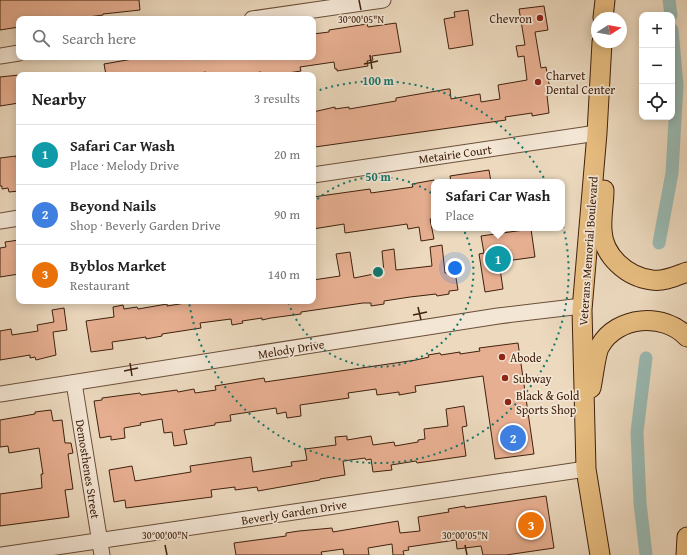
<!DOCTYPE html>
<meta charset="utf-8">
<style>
body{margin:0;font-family:"Gentium Book Plus",serif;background:#f6f6f6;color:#222}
.controls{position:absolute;right:12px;top:12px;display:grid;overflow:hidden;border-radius:8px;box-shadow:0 2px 10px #0003}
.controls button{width:36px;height:36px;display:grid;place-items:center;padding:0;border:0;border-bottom:1px solid #e0e0e0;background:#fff;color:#222;font:20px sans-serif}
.compass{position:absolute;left:591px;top:12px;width:36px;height:36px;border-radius:50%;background:#fff;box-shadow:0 2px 10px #0003;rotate:79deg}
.you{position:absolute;left:455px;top:268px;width:14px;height:14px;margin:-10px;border:3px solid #fff;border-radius:50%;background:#1a73e8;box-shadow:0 0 0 6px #1a73e833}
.badge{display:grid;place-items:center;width:26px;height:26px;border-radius:50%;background:#8f2418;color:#fff;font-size:13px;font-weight:700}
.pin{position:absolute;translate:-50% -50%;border:2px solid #fff;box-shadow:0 1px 4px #0006}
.popup{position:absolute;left:431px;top:179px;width:134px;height:52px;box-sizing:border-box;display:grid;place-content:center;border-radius:8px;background:#fff;filter:drop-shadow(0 1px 3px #0005);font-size:13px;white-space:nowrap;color:#767676}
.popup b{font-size:15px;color:#222}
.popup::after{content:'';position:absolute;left:50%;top:100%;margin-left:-8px;border:8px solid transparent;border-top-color:#fff}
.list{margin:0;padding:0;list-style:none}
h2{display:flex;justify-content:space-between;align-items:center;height:52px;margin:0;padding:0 16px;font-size:17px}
h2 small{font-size:13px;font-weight:400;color:#767676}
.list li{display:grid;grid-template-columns:26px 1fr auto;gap:12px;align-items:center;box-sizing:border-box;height:60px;padding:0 16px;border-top:1px solid #e0e0e0}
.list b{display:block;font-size:15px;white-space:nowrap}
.list p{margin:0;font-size:13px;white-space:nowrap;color:#767676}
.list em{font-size:13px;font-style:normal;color:#767676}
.icon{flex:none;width:22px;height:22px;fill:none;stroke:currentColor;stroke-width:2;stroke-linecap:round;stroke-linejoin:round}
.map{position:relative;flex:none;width:687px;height:555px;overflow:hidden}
.search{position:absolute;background:#fff;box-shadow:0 2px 10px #0003;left:16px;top:16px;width:300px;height:44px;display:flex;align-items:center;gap:10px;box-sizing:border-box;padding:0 14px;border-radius:8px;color:#767676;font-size:15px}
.panel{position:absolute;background:#fff;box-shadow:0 2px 10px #0003;left:16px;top:72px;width:300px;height:232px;border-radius:8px}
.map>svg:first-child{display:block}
</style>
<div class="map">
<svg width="687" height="555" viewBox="0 0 687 555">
<rect width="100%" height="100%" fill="#ecd9be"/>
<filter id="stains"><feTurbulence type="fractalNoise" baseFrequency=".005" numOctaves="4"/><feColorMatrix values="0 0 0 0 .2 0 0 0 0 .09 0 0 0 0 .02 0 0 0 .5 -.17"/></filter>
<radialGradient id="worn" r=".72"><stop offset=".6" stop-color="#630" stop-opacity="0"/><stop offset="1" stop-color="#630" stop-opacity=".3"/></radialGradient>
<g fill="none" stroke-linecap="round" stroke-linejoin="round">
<g stroke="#99bab3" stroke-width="13">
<polyline points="669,0 671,15"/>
<polyline points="659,243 672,173 677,85 672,30"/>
<polyline points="646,358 637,432 640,503 646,555"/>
</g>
</g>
<g fill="#e7af91" stroke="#40210d">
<polygon points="0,0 139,0 140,10 103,14 103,15 73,19 19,19 19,27 0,30"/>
<polygon points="544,6 548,30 535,32 541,68 546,67 551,95 547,95 549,113 532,116 532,113 505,117 506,120 315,147 313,134 313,112 335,107 335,109 349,107 349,109 396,101 396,98 448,89 450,89 451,99 480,94 481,102 500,99 498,85 527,80 524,56 518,57 516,46 525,45 519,9"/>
<polygon points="468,10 473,45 449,49 444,19 455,17 454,12"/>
<polygon points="396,23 401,52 372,56 373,60 367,61 368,66 337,71 337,69 335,69 334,62 300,67 301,71 288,73 288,75 261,75 261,72 241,75 207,75 206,72 187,75 106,75 104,64 144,57 313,57 313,34 329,32 329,30 367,24 368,27"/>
<polygon points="19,75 19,103 0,106 0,77"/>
<polygon points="16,156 19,177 19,191 9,192 8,188 2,189 2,186 0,186 0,158"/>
<polygon points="489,170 491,182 451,182 450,176"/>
<polygon points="434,180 434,218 430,219 434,239 421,241 419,227 408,229 407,224 345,233 344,224 313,229 313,197 370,189 371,193 413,187 412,184"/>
<polygon points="531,229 535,257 499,262 503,289 485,292 479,254 484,253 481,236"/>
<polygon points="19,240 19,274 0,277 0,248 6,247 5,242"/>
<polygon points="442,245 445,273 455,272 458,290 449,291 449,294 437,296 436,294 410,297 384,301 384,304 371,306 371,303 363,303 301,312 301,314 271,318 262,320 262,318 242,321 243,323 232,325 231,319 200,323 201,328 162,334 162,336 146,339 146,337 112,342 113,349 91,352 86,321 114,317 113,307 123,305 124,309 137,307 138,309 167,304 167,306 198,301 313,301 313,280 340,276 336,254 350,252 354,278 384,272 382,251 394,249 396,270 432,266 430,247"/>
<polygon points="64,308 67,330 53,332 56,355 36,360 35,357 30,358 30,355 0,360 0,331 11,329 12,335 38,331 37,325 54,322 52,310"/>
<polygon points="518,343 534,454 495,459 483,376 415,386 416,392 399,395 399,392 377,395 376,389 348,393 349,398 300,405 301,416 287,418 286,412 277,414 276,408 230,415 231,421 215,423 215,425 184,430 187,444 174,446 172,432 164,433 162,419 140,423 141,425 124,428 125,438 111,440 111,436 100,438 94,401 102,400 102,398 140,393 141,395 177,390 178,392 194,389 195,393 216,390 215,386 264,378 265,382 416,360 429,357 428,355 440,353 441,355 460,352 460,354 480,351 479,348"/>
<polygon points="464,406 467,426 462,427 466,456 417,463 416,461 391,465 392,470 373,472 371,459 366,460 365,458 343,461 345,475 320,479 320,480 258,491 257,487 235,490 235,487 211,490 212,497 126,508 125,500 114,502 109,470 132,466 135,481 191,472 190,466 251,457 253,472 292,466 291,462 307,460 305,449 336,445 335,437 347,436 347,440 371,436 373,445 394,442 395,446 418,442 418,440 425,439 424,429 448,426 446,409"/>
<polygon points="51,410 53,421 62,420 65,443 71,443 73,453 68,454 73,489 65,490 69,517 0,526 0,494 42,488 41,474 43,474 39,448 9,453 8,446 0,447 0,420 35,414 35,412"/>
<polygon points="546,496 554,548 506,555 483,555 481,546 457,549 456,540 408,547 409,550 403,551 404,555 393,555 392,544 368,548 369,555 344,555 343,549 321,552 322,555 236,555 234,543 286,536 286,533 299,531 332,528 333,532 398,521 400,533 420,531 418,517 449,512 448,509 465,506 465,508"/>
</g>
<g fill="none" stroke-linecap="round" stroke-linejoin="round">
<g stroke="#6b4f39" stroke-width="17">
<g id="minor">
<polyline points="252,19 383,0"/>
<polyline points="0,56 19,53"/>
<polyline points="313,175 597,133"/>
<polyline points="0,221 19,218"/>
<polyline points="74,383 102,555"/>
<polyline points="0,394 498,316 582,306"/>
<polyline points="2,555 586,469"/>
</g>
</g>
<g stroke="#40210d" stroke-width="21">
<g id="major">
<polyline points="603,18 605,0"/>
<path d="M604,190C604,203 601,217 602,230C603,256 627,277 652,280C663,282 676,276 687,272"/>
<path d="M591,388C593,379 596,352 600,346C617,316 664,312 687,337"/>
<polyline points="600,555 586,469 582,310 597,133 602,42"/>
<polyline points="686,555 687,537"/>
</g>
</g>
<use href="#minor" stroke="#f3e6d5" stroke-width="15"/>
<use href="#major" stroke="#e6bc7f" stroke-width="19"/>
</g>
<path fill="none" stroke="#40210d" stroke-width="1.5" d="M359,0L361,10M370,55L372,69M364,64L378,61M418,307L421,320M413,315L427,312M130,363L132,376M124,371L138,368M165,545L167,555M465,545L467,555"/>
<g fill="none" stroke="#0f766e" stroke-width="2" stroke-dasharray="2 4">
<path d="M313 203A95 95 0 1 1 288 301"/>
<path d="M314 92A191 191 0 1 1 189 302"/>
</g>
<g fill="#8f2418" stroke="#f3e6d5" stroke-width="1.5">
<circle cx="540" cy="18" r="4"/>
<circle cx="538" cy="82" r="4"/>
<circle cx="502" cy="357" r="4"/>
<circle cx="505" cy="378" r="4"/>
<circle cx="508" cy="402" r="4"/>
</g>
<g text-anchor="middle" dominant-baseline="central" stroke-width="3.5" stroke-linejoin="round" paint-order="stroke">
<g font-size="12" fill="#40210d" stroke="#f3e6d5" text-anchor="start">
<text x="532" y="18" text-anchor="end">Chevron</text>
<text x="546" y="75">Charvet<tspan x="546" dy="14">Dental Center</tspan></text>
<text x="510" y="357">Abode</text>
<text x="513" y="378">Subway</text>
<text x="516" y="395">Black &amp; Gold<tspan x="516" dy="14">Sports Shop</tspan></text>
</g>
<g font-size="12" fill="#40210d" stroke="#f3e6d5">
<text transform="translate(455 154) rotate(-8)">Metairie Court</text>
<text transform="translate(588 251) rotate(-86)">Veterans Memorial Boulevard</text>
<text transform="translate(291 349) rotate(-9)">Melody Drive</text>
<text transform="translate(88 469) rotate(81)">Demosthenes Street</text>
<text transform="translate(294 512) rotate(-9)">Beverly Garden Drive</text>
</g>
</g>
<g font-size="10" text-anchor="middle" fill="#40210d" stroke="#f3e6d5" stroke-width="3.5" stroke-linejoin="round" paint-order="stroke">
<text x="361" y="23">30°00'05"N</text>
<text x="165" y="539">30°00'00"N</text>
<text x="465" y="539">30°00'05"N</text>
</g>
<circle cx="378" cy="272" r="6" fill="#0f766e" stroke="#f3e6d5" stroke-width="2"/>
<g font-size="12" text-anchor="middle" font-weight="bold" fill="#0f766e" stroke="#f3e6d5" stroke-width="3.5" stroke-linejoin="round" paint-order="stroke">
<text x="378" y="85">100 m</text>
<text x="378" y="181">50 m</text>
</g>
<rect width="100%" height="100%" filter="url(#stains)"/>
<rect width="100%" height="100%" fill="url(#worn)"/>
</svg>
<div class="controls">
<button>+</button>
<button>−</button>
<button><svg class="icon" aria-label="locate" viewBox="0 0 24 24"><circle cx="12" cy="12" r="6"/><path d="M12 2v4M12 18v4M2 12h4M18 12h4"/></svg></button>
</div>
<svg class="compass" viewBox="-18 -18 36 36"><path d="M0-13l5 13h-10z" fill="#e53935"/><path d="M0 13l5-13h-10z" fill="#767676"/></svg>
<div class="you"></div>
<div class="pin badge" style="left:498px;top:259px;background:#0f9aa8">1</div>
<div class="popup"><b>Safari Car Wash</b>Place</div>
<div class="pin badge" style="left:513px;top:438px;background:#3f7fe0">2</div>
<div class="pin badge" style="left:531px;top:525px;background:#e8710a">3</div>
<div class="search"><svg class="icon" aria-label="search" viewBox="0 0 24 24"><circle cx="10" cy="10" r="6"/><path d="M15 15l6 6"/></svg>Search here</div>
<section class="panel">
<h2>Nearby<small>3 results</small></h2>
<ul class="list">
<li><span class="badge" style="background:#0f9aa8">1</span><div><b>Safari Car Wash</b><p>Place · Melody Drive</p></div><em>20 m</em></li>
<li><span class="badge" style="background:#3f7fe0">2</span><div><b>Beyond Nails</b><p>Shop · Beverly Garden Drive</p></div><em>90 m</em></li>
<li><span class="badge" style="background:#e8710a">3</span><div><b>Byblos Market</b><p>Restaurant</p></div><em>140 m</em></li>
</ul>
</section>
</div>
